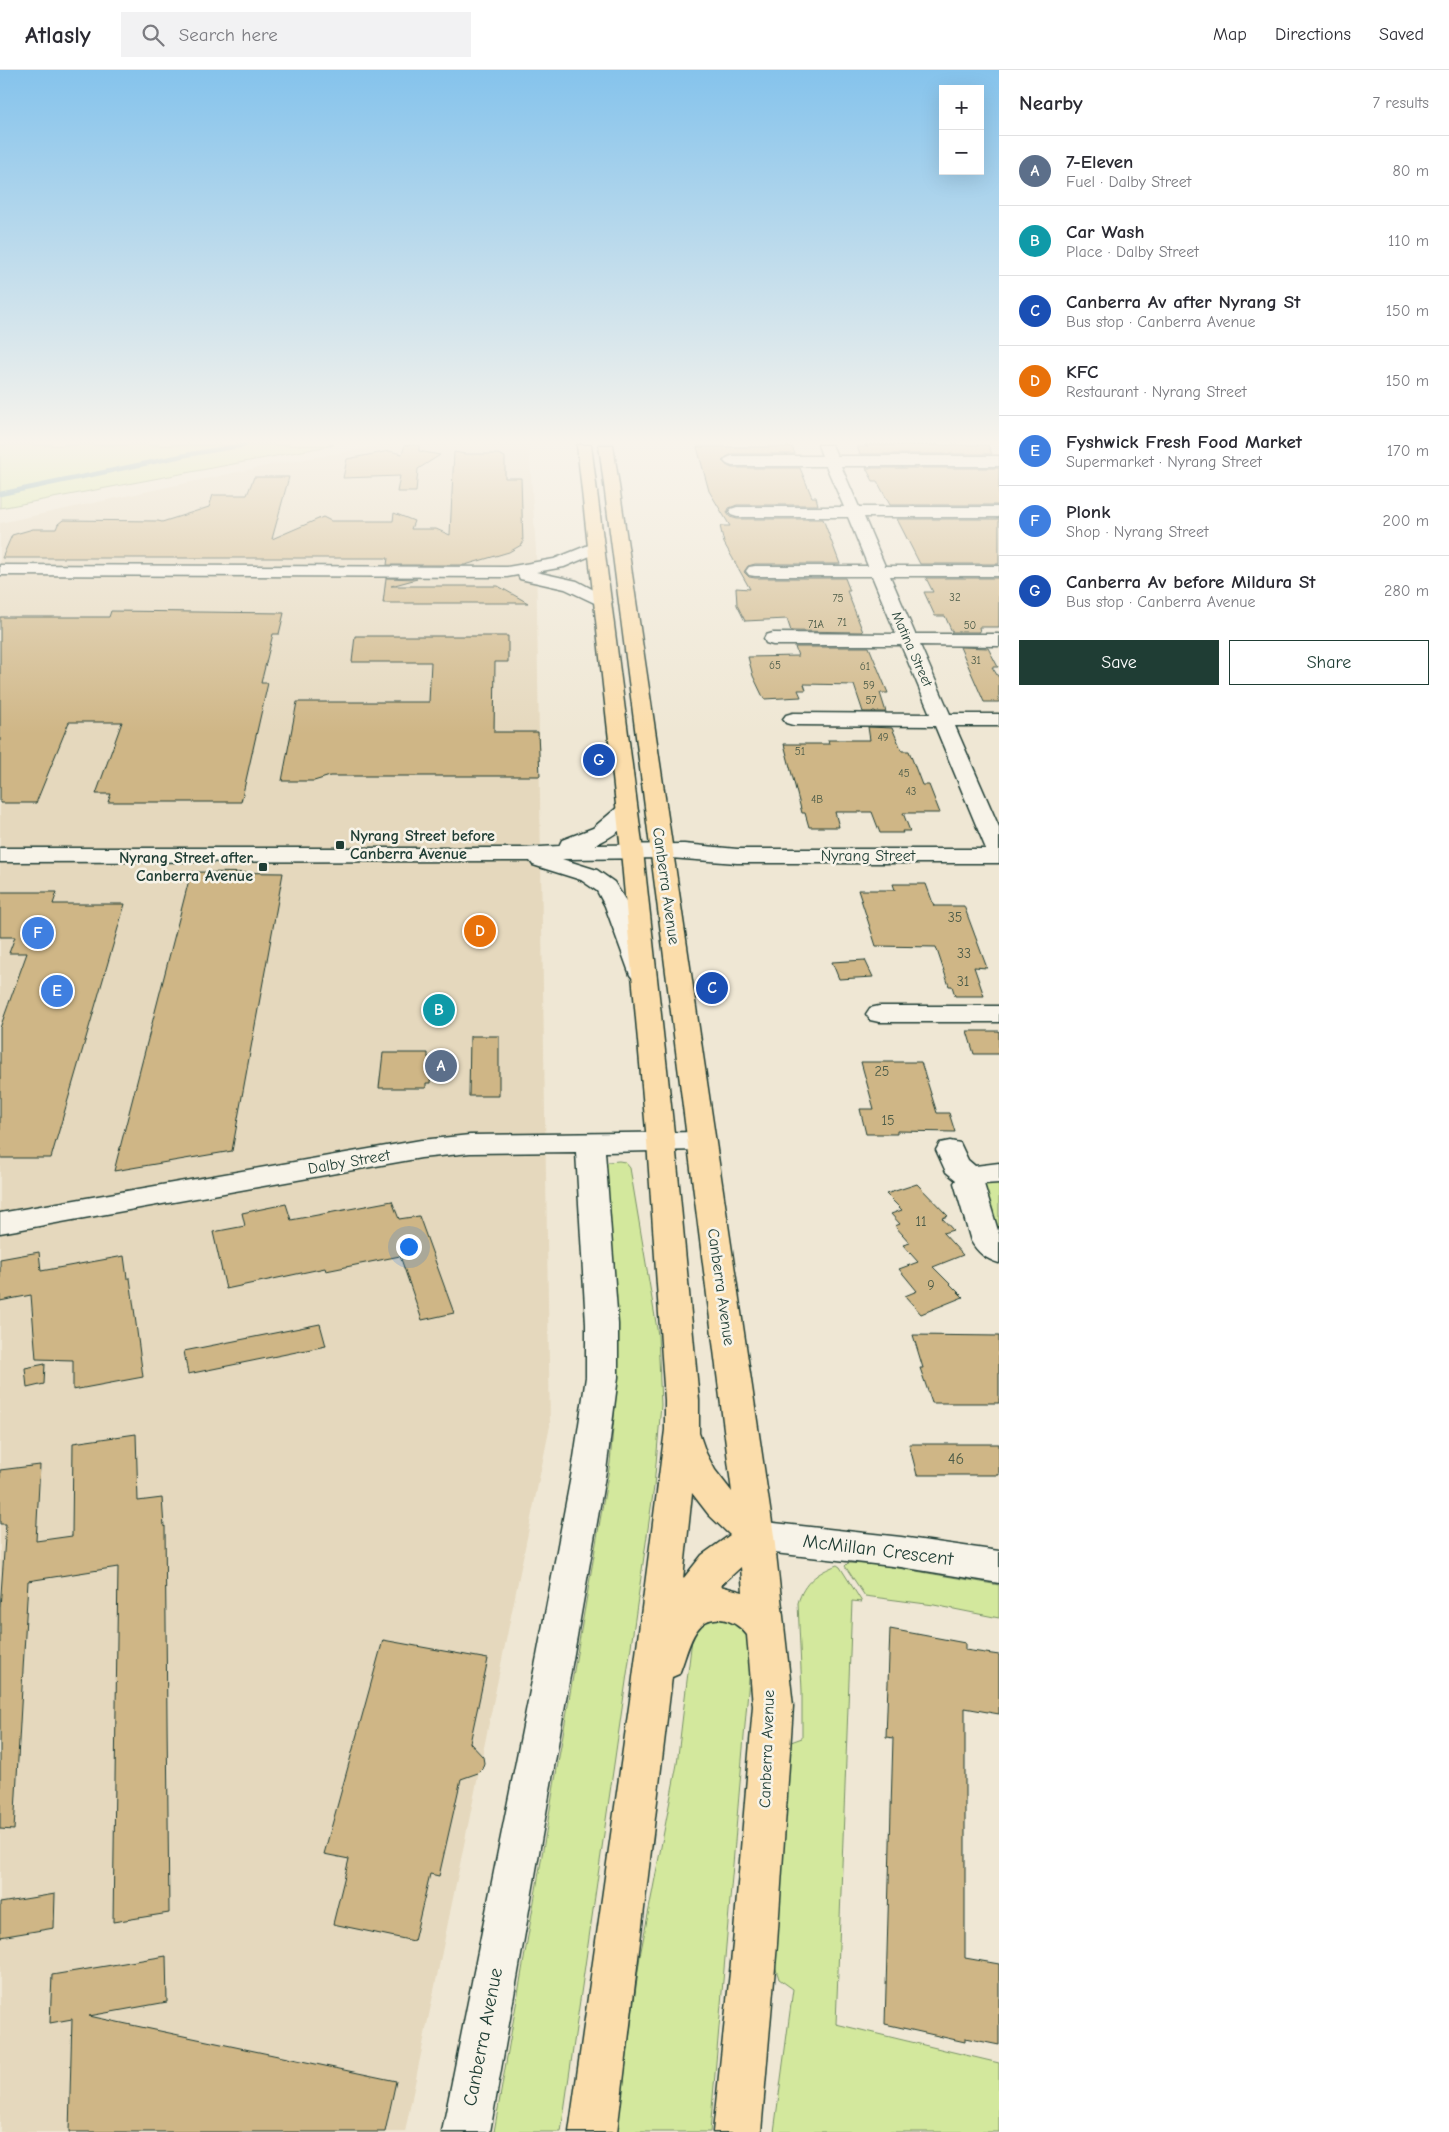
<!DOCTYPE html>
<meta charset="utf-8">
<style>
body{margin:0;font-family:"Comic Neue",sans-serif;background:#f2f2f3;color:#2b2b33}
.controls{position:absolute;right:15px;top:15px;display:grid;overflow:hidden;border-radius:0px;box-shadow:0 5px 20px #0002}
.controls button{width:45px;height:45px;display:grid;place-items:center;padding:0;border:0;border-bottom:1px solid #e1e1e2;background:#fff;color:#2b2b33;font:25px sans-serif}
.you{position:absolute;left:408px;top:1176px;width:18px;height:18px;margin:-12px;border:4px solid #fff;border-radius:50%;background:#1a73e8;box-shadow:0 0 0 8px #1a73e833}
.badge{display:grid;place-items:center;width:32px;height:32px;border-radius:50%;background:#1f3d34;color:#fff;font-size:16px;font-weight:700}
.pin{position:absolute;translate:-50% -50%;border:2px solid #fff;box-shadow:0 1px 5px #0006}
.list{margin:0;padding:0;list-style:none}
h2{display:flex;justify-content:space-between;align-items:center;height:65px;margin:0;padding:0 20px;font-size:21px}
h2 small{font-size:16px;font-weight:400;color:#7c7c81}
.list li{display:grid;grid-template-columns:32px 1fr auto;gap:15px;align-items:center;box-sizing:border-box;height:70px;padding:0 20px;border-top:1px solid #e1e1e2}
.list b{display:block;font-size:19px;white-space:nowrap}
.list p{margin:0;font-size:16px;white-space:nowrap;color:#7c7c81}
.list em{font-size:16px;font-style:normal;color:#7c7c81}
.actions{display:flex;gap:10px;padding:15px 20px}
.actions a{flex:1;padding:11px 0;border:1px solid #1f3d34;border-radius:0px;text-align:center;font-size:18px;color:#1f3d34}
.actions .main{background:#1f3d34;color:#fff}
.icon{flex:none;width:28px;height:28px;fill:none;stroke:currentColor;stroke-width:2;stroke-linecap:round;stroke-linejoin:round}
.map{position:relative;flex:none;width:999px;height:2062px;overflow:hidden}
header{display:flex;align-items:center;gap:30px;box-sizing:border-box;height:70px;padding:0 25px;background:#fff;border-bottom:1px solid #e1e1e2}
header strong{font-size:24px}
nav{display:flex;gap:28px;margin-inline-start:auto;font-size:18px}
.search{width:350px;height:45px;background:#f2f2f3;display:flex;align-items:center;gap:12px;box-sizing:border-box;padding:0 18px;border-radius:0px;color:#7c7c81;font-size:19px}
main{display:flex}
aside{flex:1;background:#fff}
.map>svg:first-child{display:block}
</style>
<header>
<strong>Atlasly</strong>
<div class="search"><svg class="icon" aria-label="search" viewBox="0 0 24 24"><circle cx="10" cy="10" r="6"/><path d="M15 15l6 6"/></svg>Search here</div>
<nav><a>Map</a><a>Directions</a><a>Saved</a></nav>
</header>
<main>
<div class="map">
<svg width="999" height="2062" viewBox="0 0 999 2062">
<rect width="100%" height="100%" fill="#efe7d4"/>
<filter id="ink" filterUnits="userSpaceOnUse"><feTurbulence type="fractalNoise" baseFrequency=".02" numOctaves="2"/><feDisplacementMap in="SourceGraphic" scale="10" xChannelSelector="R" yChannelSelector="G"/><feConvolveMatrix kernelMatrix="1 2 1 2 8 2 1 2 1" color-interpolation-filters="sRGB"/></filter>
<g filter="url(#ink)">
<polygon fill="#e5d8bd" points="383,375 529,375 536,480 550,1356 405,2062 0,2062 0,453 261,397"/>
<g fill="#d3e89d" stroke="#799268">
<polygon points="0,375 334,375 0,438"/>
<polygon points="619,1091 625,1092 630,1098 658,1265 661,1335 654,1417 561,2062 494,2062 610,1393 615,1335 615,1286 604,1096 608,1092"/>
<polygon points="999,1110 999,1175 980,1116 986,1112"/>
<polygon points="848,1493 880,1495 999,1515 999,1548 934,1535 865,1526 845,1496"/>
<path d="M837,1495L840,1497L862,1532L852,1531L836,1954L999,1993V2062H774L793,1919L779,1909L775,1896L789,1676L791,1672L802,1668V1621L798,1533C804,1512 817,1503 837,1495Z"/>
<polygon points="719,1543 748,1562 750,1597 710,2062 617,2062 640,1886 677,1694 692,1569 694,1558"/>
</g>
<g fill="none" stroke-linecap="round" stroke-linejoin="round">
<polyline stroke="#639ba7" stroke-width="4.5" points="0,424 191,384 245,375"/>
</g>
<g fill="#cfb686" stroke="#1f3d34">
<polygon points="405,375 419,375 419,381 440,385 418,399 416,422 397,422 400,406 343,408 347,389 389,381 402,384"/>
<polygon points="864,375 988,375 992,384 860,384 857,377 868,377"/>
<polygon points="697,377 792,377 795,384 732,384 726,387 722,391 726,395 732,398 800,398 812,427 816,427 818,435 737,435 729,438 727,443 730,447 737,449 823,449 840,494 755,494 748,496 744,502 749,507 755,508 845,508 850,521 847,521 863,562 791,561 787,549 745,551 737,535 736,518 750,519 724,473 720,456 730,456 709,421"/>
<polygon points="454,382 465,384 498,384 505,387 505,408 521,408 523,474 509,482 465,495 387,495 388,488 2,488 12,465 33,459 56,459 58,454 63,450 158,451 162,452 209,437 213,425 247,425 254,407 289,407 272,469 323,447 331,451 393,451 394,443 414,451 411,459 436,459 450,465"/>
<polygon points="866,398 999,398 999,435 890,435 877,411 873,411"/>
<polygon points="897,449 999,449 999,494 920,494"/>
<polygon points="386,508 417,509 391,516 498,516 528,533 383,533"/>
<polygon points="926,508 999,508 999,557 979,557 980,562 952,562 945,546 935,546 924,522 933,522"/>
<polygon points="111,541 284,543 279,564 273,564 261,613 268,613 241,732 108,732 111,724 96,724 122,652 69,652 36,733 0,733 0,547 109,547"/>
<polygon points="355,566 508,566 508,592 495,592 494,662 538,662 540,706 330,706 314,711 282,711 297,632 429,632 431,592 352,592"/>
<polygon points="795,577 869,577 888,623 880,623 886,642 863,642 854,615 804,614 806,620 798,620 801,627 764,629 753,606 748,587 798,586"/>
<polygon points="960,577 988,578 998,597 992,597 999,608 999,632 984,632"/>
<polygon points="868,657 892,658 902,681 909,681 922,715 929,715 940,743 903,743 910,761 902,761 903,763 880,763 872,742 835,742 839,757 809,757 805,743 802,743 784,674 829,674 828,670 870,670"/>
<polygon points="191,802 283,803 232,1081 114,1101"/>
<polygon points="893,814 926,814 934,836 964,836 987,898 974,897 984,926 955,926 952,916 949,916 936,877 876,876 858,820 895,820"/>
<polygon points="0,822 57,822 53,834 125,834 51,1088 0,1088 0,958 27,883 9,883 15,867 0,867"/>
<polygon points="865,890 873,907 839,909 832,892"/>
<polygon points="967,961 999,961 999,984 974,984"/>
<polygon points="470,966 499,966 499,1026 469,1026"/>
<polygon points="383,983 428,983 428,988 432,988 430,1013 426,1013 426,1018 379,1018"/>
<polygon points="861,992 921,992 937,1043 949,1043 955,1062 897,1061 897,1064 866,1064 860,1039 874,1039"/>
<polygon points="917,1114 948,1146 942,1148 953,1160 943,1163 963,1185 933,1197 963,1227 921,1244 905,1226 917,1221 899,1199 918,1192 903,1175 910,1173 895,1156 900,1154 891,1144 902,1140 886,1124"/>
<polygon points="392,1131 399,1149 419,1146 454,1243 422,1250 400,1186 326,1201 325,1198 226,1219 213,1162 245,1156 242,1143 286,1134 291,1150"/>
<polygon points="39,1182 41,1201 124,1186 127,1208 130,1208 143,1307 73,1320 73,1290 36,1289 31,1225 0,1231 0,1189"/>
<polygon points="320,1254 326,1276 188,1304 184,1281"/>
<polygon points="913,1265 999,1266 999,1333 932,1333 920,1298 923,1298"/>
<polygon points="45,1294 44,1314 27,1318 25,1298"/>
<polygon points="136,1364 138,1431 162,1428 164,1457 165,1456 169,1843 113,1852 118,1497 28,1511 14,1760 0,1759 0,1538 6,1454 0,1454 0,1400 40,1395 36,1471 72,1466 73,1373"/>
<polygon points="909,1374 999,1374 999,1405 917,1405"/>
<polygon points="890,1559 965,1573 965,1580 999,1585 999,1644 965,1638 965,1888 999,1894 999,1975 965,1968 965,1972 885,1954 893,1668 886,1667"/>
<polygon points="383,1570 488,1589 470,1673 483,1687 484,1693 482,1699 478,1703 461,1709 439,1806 430,1804 414,1871 333,1854 349,1789 324,1784"/>
<polygon points="55,1824 54,1858 0,1867 0,1833"/>
<polygon points="166,1886 167,1932 89,1946 396,2011 385,2062 69,2062 72,1949 50,1953 52,1905"/>
</g>
<g fill="none" stroke-linecap="round" stroke-linejoin="round">
<g stroke="#1f3d34" stroke-width="3">
<g id="minor">
<path d="M818,375H832L837,386H999V396H841L859,437H999V447H864L885,496H999V506H890L915,564H999V576L920,575L950,644H999V656H955L999,757V793H737L670,788L562,789L597,800L614,812L629,836L656,905L652,910L643,913L634,910L630,905L605,836L597,821L581,810L533,795L530,791L0,792V778H522L559,776L562,770L593,758L619,736L627,734L635,736L638,741C628,756 612,767 595,775L684,774L737,779H986L935,656L793,655L786,653L783,649L786,645L793,643L930,644L901,575H773L766,573L764,569L766,565L773,563L896,564L872,506H755L749,505L746,501L749,497L755,496H868L848,447H737L731,445L729,442L731,439L737,437H844L826,396H732L727,394L724,391L727,388L732,386H822Z"/>
<polygon points="596,472 602,473 604,477 602,481 564,497 536,502 577,511 609,528 612,532 609,536 603,537 565,519 520,509 518,505 507,507 0,505 0,495 507,497 554,489"/>
<polygon points="879,936 999,936 999,952 879,952 870,950 866,944 870,938"/>
<polygon points="701,1062 711,1064 715,1071 711,1078 701,1080 605,1082 618,1254 618,1307 606,1401 490,2062 442,2062 537,1586 572,1401 586,1307 586,1254 576,1082 470,1083 421,1088 0,1163 0,1143 421,1070 470,1065"/>
<path d="M950,1071L960,1073L968,1090L975,1096L999,1093V1113L984,1114L999,1164V1193C986,1189 978,1183 971,1171L954,1113L956,1110L946,1102L936,1080L940,1073Z"/>
<polygon points="756,1451 901,1467 999,1481 999,1513 901,1497 756,1481 743,1477 738,1466 743,1455"/>
</g>
</g>
<g stroke="#1f3d34" stroke-width="3">
<path id="highway" d="M577,375H591L643,781L675,1072L699,1330V1363L706,1383L715,1400L732,1422L599,375H613L774,1466L793,1636L777,1874L761,2062H713L733,1874L753,1636L747,1565C740,1556 731,1550 720,1549C692,1546 688,1584 679,1604L672,1607L617,2062H569L631,1623L665,1360V1330L647,1072L621,781ZM692,1423L709,1445L730,1465L702,1485L683,1509ZM741,1497L743,1522L720,1516Z"/>
</g>
<use href="#minor" fill="#f7f3e8" fill-rule="evenodd"/>
<use href="#highway" fill="#fbddab" fill-rule="evenodd"/>
</g>
</g>
<linearGradient id="sky" x2="0" y2="1"><stop stop-color="#85c3ec"/><stop offset="0.56" stop-color="#f8f4ec"/><stop offset="1" stop-color="#f8f4ec" stop-opacity="0"/></linearGradient>
<rect width="999" height="664" fill="url(#sky)"/>
<g fill="#1f3d34" stroke="#f7f3e8" stroke-width="2">
<rect x="335" y="770" width="10" height="10" rx="2.5"/>
<rect x="258" y="792" width="10" height="10" rx="2.5"/>
</g>
<g text-anchor="middle" dominant-baseline="central" stroke-width="5" stroke-linejoin="round" paint-order="stroke">
<g font-size="11" fill="#4b5b48">
<text x="955" y="527">32</text>
<text x="838" y="528">75</text>
<text x="842" y="552">71</text>
<text x="816" y="554">71A</text>
<text x="970" y="555">50</text>
<text x="976" y="590">31</text>
<text x="775" y="595">65</text>
<text x="865" y="596">61</text>
<text x="869" y="615">59</text>
<text x="871" y="630">57</text>
<text x="883" y="667">49</text>
<text x="800" y="681">51</text>
<text x="904" y="703">45</text>
<text x="911" y="721">43</text>
<text x="817" y="729">4B</text>
</g>
<g font-size="14" fill="#1f3d34" stroke="#f7f3e8">
<text transform="translate(912 579) rotate(66)">Matina Street</text>
</g>
<g font-size="14" fill="#4b5b48">
<text x="955" y="847">35</text>
<text x="964" y="883">33</text>
<text x="963" y="911">31</text>
<text x="882" y="1001">25</text>
<text x="888" y="1050">15</text>
<text x="921" y="1151">11</text>
<text x="931" y="1215">9</text>
</g>
<g font-size="16" font-weight="bold" fill="#1f3d34" stroke="#f7f3e8" text-anchor="start">
<text x="350" y="766">Nyrang Street before<tspan x="350" dy="18">Canberra Avenue</tspan></text>
<text x="253" y="788" text-anchor="end">Nyrang Street after<tspan x="253" dy="18">Canberra Avenue</tspan></text>
</g>
<g font-size="16" fill="#1f3d34" stroke="#f7f3e8">
<text x="868" y="786">Nyrang Street</text>
<text transform="translate(666 816) rotate(82)">Canberra Avenue</text>
<text transform="translate(349 1092) rotate(-10)">Dalby Street</text>
<text transform="translate(721 1217) rotate(82)">Canberra Avenue</text>
<text transform="translate(767 1679) rotate(-88)">Canberra Avenue</text>
</g>
<g font-size="16" fill="#4b5b48">
<text x="956" y="1389">46</text>
</g>
<g font-size="19" fill="#1f3d34" stroke="#f7f3e8">
<text transform="translate(878 1480) rotate(7)">McMillan Crescent</text>
<text transform="translate(483 1967) rotate(-79)">Canberra Avenue</text>
</g>
</g>
</svg>
<div class="controls">
<button>+</button>
<button>−</button>
</div>
<div class="you"></div>
<div class="pin badge" style="left:441px;top:996px;background:#5c6f8a">A</div>
<div class="pin badge" style="left:439px;top:940px;background:#0f9aa8">B</div>
<div class="pin badge" style="left:712px;top:918px;background:#1a4fb4">C</div>
<div class="pin badge" style="left:480px;top:861px;background:#e8710a">D</div>
<div class="pin badge" style="left:57px;top:921px;background:#3f7fe0">E</div>
<div class="pin badge" style="left:38px;top:863px;background:#3f7fe0">F</div>
<div class="pin badge" style="left:599px;top:690px;background:#1a4fb4">G</div>
</div>
<aside>
<h2>Nearby<small>7 results</small></h2>
<ul class="list">
<li><span class="badge" style="background:#5c6f8a">A</span><div><b>7-Eleven</b><p>Fuel · Dalby Street</p></div><em>80 m</em></li>
<li><span class="badge" style="background:#0f9aa8">B</span><div><b>Car Wash</b><p>Place · Dalby Street</p></div><em>110 m</em></li>
<li><span class="badge" style="background:#1a4fb4">C</span><div><b>Canberra Av after Nyrang St</b><p>Bus stop · Canberra Avenue</p></div><em>150 m</em></li>
<li><span class="badge" style="background:#e8710a">D</span><div><b>KFC</b><p>Restaurant · Nyrang Street</p></div><em>150 m</em></li>
<li><span class="badge" style="background:#3f7fe0">E</span><div><b>Fyshwick Fresh Food Market</b><p>Supermarket · Nyrang Street</p></div><em>170 m</em></li>
<li><span class="badge" style="background:#3f7fe0">F</span><div><b>Plonk</b><p>Shop · Nyrang Street</p></div><em>200 m</em></li>
<li><span class="badge" style="background:#1a4fb4">G</span><div><b>Canberra Av before Mildura St</b><p>Bus stop · Canberra Avenue</p></div><em>280 m</em></li>
</ul>
<div class="actions"><a class="main">Save</a><a>Share</a></div>
</aside>
</main>
